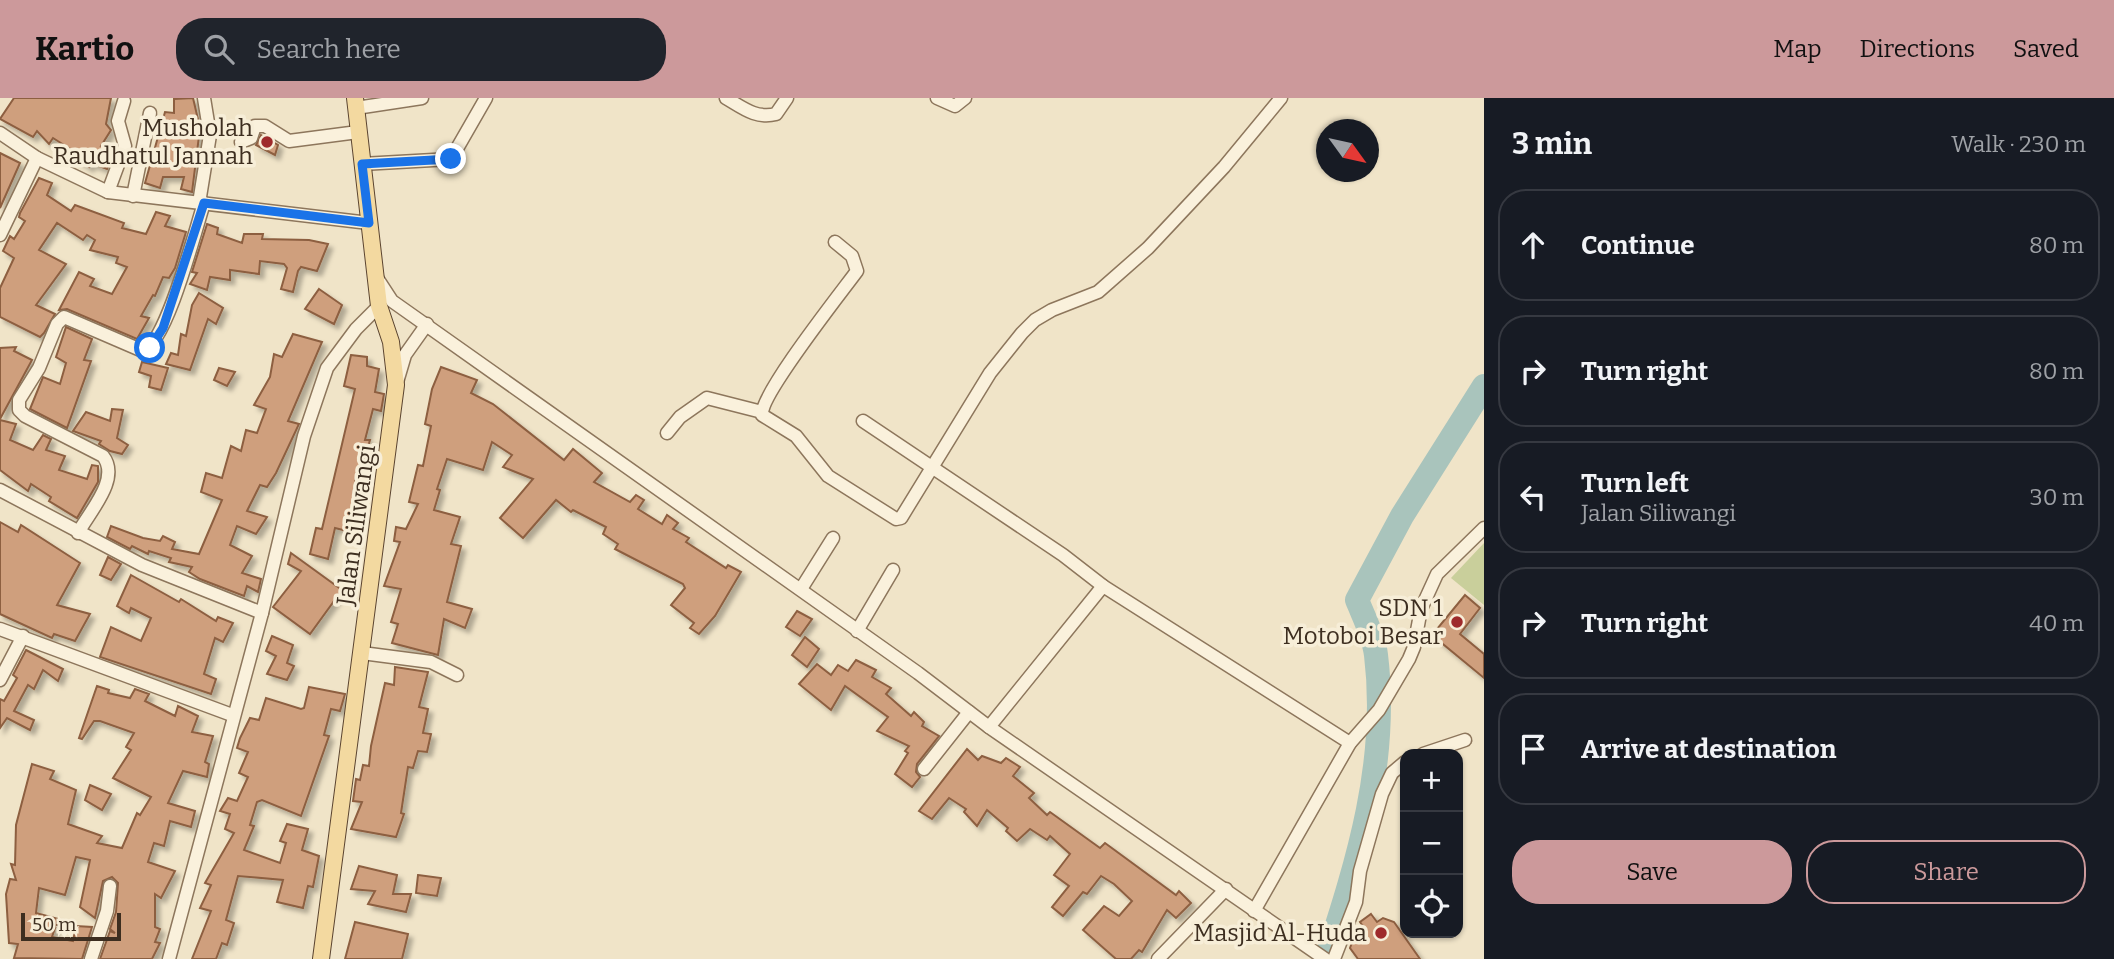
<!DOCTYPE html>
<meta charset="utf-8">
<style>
body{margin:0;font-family:Bitter,serif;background:#20242c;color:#f1f3f6}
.controls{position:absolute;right:21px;bottom:21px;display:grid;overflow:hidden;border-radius:14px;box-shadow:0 2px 5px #0004}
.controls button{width:63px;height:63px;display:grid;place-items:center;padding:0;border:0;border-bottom:2px solid #363941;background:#171b24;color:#f1f3f6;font:35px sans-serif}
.compass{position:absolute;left:1316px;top:21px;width:63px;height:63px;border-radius:50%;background:#171b24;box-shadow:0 2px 5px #0004;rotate:123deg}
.scale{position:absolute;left:21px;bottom:18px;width:100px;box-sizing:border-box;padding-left:7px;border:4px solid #3d2e20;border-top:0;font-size:19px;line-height:24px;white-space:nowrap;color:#3d2e20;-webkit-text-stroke:5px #f7eed8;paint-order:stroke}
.stop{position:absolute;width:21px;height:21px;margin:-16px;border:5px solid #1a73e8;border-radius:50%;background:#fff}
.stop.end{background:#1a73e8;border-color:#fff;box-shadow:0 2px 7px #0008}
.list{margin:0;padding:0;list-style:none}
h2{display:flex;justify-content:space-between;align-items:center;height:91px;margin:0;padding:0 28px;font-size:30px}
h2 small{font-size:23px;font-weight:400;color:#9ea1a6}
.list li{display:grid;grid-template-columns:46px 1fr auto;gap:21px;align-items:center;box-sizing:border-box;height:112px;margin:0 14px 14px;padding:0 14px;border:2px solid #363941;border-radius:28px}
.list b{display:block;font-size:26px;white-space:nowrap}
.list p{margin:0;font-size:23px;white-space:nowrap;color:#9ea1a6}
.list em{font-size:23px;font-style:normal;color:#9ea1a6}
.actions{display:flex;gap:14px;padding:21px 28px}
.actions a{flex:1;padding:16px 0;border:2px solid #cc999b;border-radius:28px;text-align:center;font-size:24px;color:#cc999b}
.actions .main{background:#cc999b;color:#111}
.icon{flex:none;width:38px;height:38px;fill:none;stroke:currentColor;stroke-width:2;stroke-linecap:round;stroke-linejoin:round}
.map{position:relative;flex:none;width:1484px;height:861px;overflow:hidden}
header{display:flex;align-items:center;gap:42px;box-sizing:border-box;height:98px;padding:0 35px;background:#cc999b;color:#111}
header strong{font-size:33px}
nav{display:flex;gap:38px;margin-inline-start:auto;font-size:24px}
.search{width:490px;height:63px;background:#20242c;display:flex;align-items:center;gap:18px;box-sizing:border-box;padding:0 24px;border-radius:28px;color:#9ea1a6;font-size:26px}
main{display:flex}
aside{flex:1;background:#171b24}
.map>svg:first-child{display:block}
</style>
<header>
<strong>Kartio</strong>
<div class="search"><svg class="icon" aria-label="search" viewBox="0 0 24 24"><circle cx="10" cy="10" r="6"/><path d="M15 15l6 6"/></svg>Search here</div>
<nav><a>Map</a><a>Directions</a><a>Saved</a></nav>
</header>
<main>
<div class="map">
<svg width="1484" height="861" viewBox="0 0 1484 861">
<defs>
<filter id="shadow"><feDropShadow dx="4.5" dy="4.5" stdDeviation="2" flood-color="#0004"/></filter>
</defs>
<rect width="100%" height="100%" fill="#f0e4c8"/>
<polygon fill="#c9cf9b" points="1484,445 1484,507 1451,480"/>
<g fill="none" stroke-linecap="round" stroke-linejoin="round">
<path stroke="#a9c4bc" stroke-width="24" d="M1326,861C1358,763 1389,663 1376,557C1374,539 1364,519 1357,502L1402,418L1484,288"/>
</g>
<g fill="#cf9f7d" stroke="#8d5f41" stroke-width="2" filter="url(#shadow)">
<polygon points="14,0 111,0 106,26 111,32 101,48 114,53 107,71 91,65 89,69 72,58 75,54 53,40 49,46 37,33 33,39 0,21"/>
<polygon points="193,0 200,30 192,94 181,91 184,79 163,79 160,90 145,85 165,14 174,15 174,1"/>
<polygon points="261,37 278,47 275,57 256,47"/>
<polygon points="0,55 20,65 0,110"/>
<polygon points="39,80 52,85 47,97 71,113 75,107 124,125 122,130 146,136 156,114 170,118 165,128 186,134 175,170 169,180 163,179 155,198 153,197 141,218 149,220 137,241 67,211 59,212 79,174 94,181 90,188 112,196 127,169 116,165 118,159 90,152 95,142 87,137 83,142 57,125 39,152 66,166 36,207 55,216 44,235 40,239 0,219 0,190 14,160 3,153 10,138 14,141 25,123 19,119 20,115"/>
<polygon points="207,126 218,130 217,136 242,145 244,136 263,136 262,141 309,142 328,146 317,173 301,169 298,173 293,194 281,191 287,170 284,166 260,163 259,176 230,172 230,182 210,179 207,192 190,186 197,175 192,174"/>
<polygon points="319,191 342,207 334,226 305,211"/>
<polygon points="199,195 223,210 216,226 208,221 190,272 166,266 171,255 178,257 181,236 186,238 192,207"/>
<polygon points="66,229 92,241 84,262 91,263 67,330 30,311 43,279 60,286 66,265 56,259"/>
<polygon points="293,236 322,244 288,323 299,326 276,375 267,389 260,387 247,413 267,419 256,436 237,428 230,447 252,458 242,475 261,481 258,494 247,488 244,498 200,481 189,474 192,469 169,464 171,460 149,453 148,456 132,448 130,451 107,439 111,428 143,440 160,443 163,438 175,444 172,451 199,456 222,402 201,394 206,375 222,380 231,348 241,353 246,332 257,335 266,311 254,307 270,279 274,256 282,259"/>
<polygon points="16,249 14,253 32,262 0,321 0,250"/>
<polygon points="351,257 367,259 367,268 379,271 375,294 384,296 381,313 373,311 365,342 370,342 361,373 357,372 353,397 358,400 357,411 352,410 347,433 335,430 328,461 310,456 316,430 322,431 355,291 344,288"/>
<polygon points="142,264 168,270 161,292 149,289 151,278 139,274"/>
<polygon points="441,269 477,282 471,295 493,306 564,362 573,351 602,375 594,384 630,404 636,397 644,402 638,411 662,426 667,417 678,425 673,431 689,440 686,444 726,470 728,467 741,474 715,518 699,536 690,530 694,525 671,507 685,490 683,486 615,451 618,446 603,436 606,429 573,412 571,414 556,402 523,440 500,420 533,381 503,369 512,357 492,344 483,372 447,361 437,391 440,392 434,412 460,419 451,446 461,448 447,504 472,511 465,530 444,521 438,557 392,545 398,526 391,524 401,491 384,488 400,444 394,443 396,429 406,431 418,406 409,404 418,367 423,368 431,328 425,326 432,291"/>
<polygon points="219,270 235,274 227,288 214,282"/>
<polygon points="112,311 123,312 117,340 128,347 122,356 110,353 99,346 101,343 73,333 86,314 110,323"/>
<polygon points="0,322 16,326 10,342 33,352 43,337 51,341 46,352 65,358 59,372 87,381 92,367 98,368 98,384 77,420 49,403 51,399 31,386 28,393 0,372"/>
<polygon points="0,424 18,434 21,427 80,465 57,507 90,516 75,543 54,536 52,540 0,516"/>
<polygon points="291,455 342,492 310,536 273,509 301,473 288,466"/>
<polygon points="108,459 121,466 111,482 100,477"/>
<polygon points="131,477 179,504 181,501 216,523 218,519 233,525 223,544 215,540 204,576 216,581 211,596 100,559 111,529 141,543 151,520 131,510 129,515 117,508"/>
<polygon points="1465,497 1480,510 1460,536 1484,556 1484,580 1432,537"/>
<polygon points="797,513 812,521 800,538 786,529"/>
<polygon points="272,538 293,547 287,565 294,568 287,582 267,576 276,558 266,553"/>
<polygon points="805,539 819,551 807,569 792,557"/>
<polygon points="26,552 63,571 58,583 43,572 34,591 28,587 14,613 34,622 30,632 7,620 0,630 0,601 4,603 17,580 13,577"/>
<polygon points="856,562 876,572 872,579 891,590 886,596 911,618 914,614 924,624 922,628 939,638 917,666 916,674 920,679 912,689 895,676 908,655 905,653 909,648 877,633 888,619 845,588 831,612 799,586 817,566 831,577 838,567 848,573"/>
<polygon points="395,569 428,574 419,609 428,611 423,635 431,636 427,654 418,653 413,670 408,669 401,715 404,716 396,739 351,731 362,704 353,703 356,681 360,682 363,667 369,668 371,648 385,585 394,587"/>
<polygon points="97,588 109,592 108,595 130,600 135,591 149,596 145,603 175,618 178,608 198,618 192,634 213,638 205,664 209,666 207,679 183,673 168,705 195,713 191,729 170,723 164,748 154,745 148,764 175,773 161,800 155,796 155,829 160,831 155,844 160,845 152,861 100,861 110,833 115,835 110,831 116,814 118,785 112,779 103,783 95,820 80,809 90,762 76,759 65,797 39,790 36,815 58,821 52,839 73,843 76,828 92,829 82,861 14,860 18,846 9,845 6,796 10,781 16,782 11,766 15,767 16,727 32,666 54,673 50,681 76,692 68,726 102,738 97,745 122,750 137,715 140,717 151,699 113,680 131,652 126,649 134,635 100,623 94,623 82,641 79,640"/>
<polygon points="309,589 345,596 340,613 331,611 324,637 329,638 301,718 262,702 257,704 250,727 254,728 244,752 280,765 286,745 280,743 287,726 308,731 302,752 319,758 313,789 308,788 303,810 277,804 283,782 238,778 226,822 234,825 227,847 222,845 216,861 192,861 211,813 200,810 211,787 205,785 234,735 225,731 230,716 220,713 228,700 237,703 248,679 239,675 248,654 237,650 240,640 250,620 259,622 266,600 301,611 304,610"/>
<polygon points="967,651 978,662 982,658 1001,665 1006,660 1020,669 1013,678 1034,695 1029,700 1047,717 1050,714 1100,750 1105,745 1176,797 1179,793 1191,805 1176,820 1167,812 1142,854 1139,852 1131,861 1116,861 1083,832 1104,808 1119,818 1132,803 1114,786 1101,778 1087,796 1083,794 1063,818 1052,809 1069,788 1054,777 1070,756 1050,738 1047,742 1030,731 1017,743 1006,733 1008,730 987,712 977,728 964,714 966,711 949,700 932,721 919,713"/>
<polygon points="90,687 111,696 102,712 85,702"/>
<polygon points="359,768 397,777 393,796 411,796 406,814 368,806 375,793 351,791"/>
<polygon points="418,777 441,780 437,798 416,795"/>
<polygon points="1371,816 1377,824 1383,820 1394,824 1420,861 1358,861 1350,850 1354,839 1365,831 1360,824"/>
<polygon points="355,824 408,836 402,861 345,861"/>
</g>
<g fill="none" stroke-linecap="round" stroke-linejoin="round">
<g stroke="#8d765c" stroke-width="15">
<g id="minor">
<path d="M726,0C743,10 756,21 776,16L787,0"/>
<polyline points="937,0 955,8 965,0"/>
<polyline points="356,10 422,0"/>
<polyline points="0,35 37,60 108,94 369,125"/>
<polyline points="241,44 251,40 255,28 265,28 289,43 358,34"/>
<polyline points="362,66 451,61 486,0"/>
<polyline points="108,94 125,48 118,23 124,3"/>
<polyline points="133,98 150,15"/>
<polyline points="199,105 210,37 204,0"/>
<polyline points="0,137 37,60"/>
<path d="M835,144L852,158L857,173C840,196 760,297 762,317L796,338L828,378L896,421L901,420L990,275L1022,235L1035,222L1052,212L1098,194L1148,150L1224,69L1281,0"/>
<polyline points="377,180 392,203 918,575 989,629 1325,861"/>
<polyline points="397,284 405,257 427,226"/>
<polyline points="863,323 1063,457 1103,488"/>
<polyline points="667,335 680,319 707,300 762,314"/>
<polyline points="0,392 142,467 262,515"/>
<path d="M78,435C89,414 121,381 103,358L25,318L19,312V302L39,270L57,226L64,219L143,253C167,244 195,133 204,105"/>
<polyline points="801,491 833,440"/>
<polyline points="0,531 232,617"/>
<polyline points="857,533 893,472"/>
<polyline points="362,555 431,564 457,577"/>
<polyline points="0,582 23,538"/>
<polyline points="989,629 1103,488 1350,645"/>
<polyline points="1423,656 1465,642"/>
<polyline points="924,671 969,614"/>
<polyline points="1254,813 1350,645 1379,612 1409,561 1414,549 1421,511 1437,476 1484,430"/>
<polyline points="91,861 107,813 110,788"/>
<polyline points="169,861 262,515 304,338 327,270 356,231 379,208"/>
<polyline points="1158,861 1226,791"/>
<polyline points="1334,861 1356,804 1360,773 1382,696 1392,675 1405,664"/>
</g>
</g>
<g stroke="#5b4430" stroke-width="18">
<polyline id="major" points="321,861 396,287 391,244 379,208 355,0"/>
</g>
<use href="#minor" stroke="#faf1dc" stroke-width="12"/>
<use href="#major" stroke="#f3d9a0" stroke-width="16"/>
</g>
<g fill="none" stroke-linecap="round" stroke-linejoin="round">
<polyline stroke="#1a73e8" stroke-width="9" points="150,250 163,230 204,105 369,125 362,66 451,61"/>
</g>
<g fill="#9e2a2b" stroke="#f7eed8" stroke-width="2.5">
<circle cx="267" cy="44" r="7"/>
<circle cx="1457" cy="524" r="7"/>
<circle cx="1381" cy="835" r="7"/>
</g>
<g text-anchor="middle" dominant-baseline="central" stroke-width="7" stroke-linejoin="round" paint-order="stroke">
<g font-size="24" fill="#3d2e20" stroke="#f7eed8" text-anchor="end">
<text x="253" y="30">Musholah<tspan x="253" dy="28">Raudhatul Jannah</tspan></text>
<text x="1443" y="510">SDN 1<tspan x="1443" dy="28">Motoboi Besar</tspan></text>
<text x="1367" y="835">Masjid Al-Huda</text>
</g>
<g font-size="24" fill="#3d2e20" stroke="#f7eed8">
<text transform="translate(356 427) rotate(-82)">Jalan Siliwangi</text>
</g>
</g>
</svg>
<div class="controls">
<button>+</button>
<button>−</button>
<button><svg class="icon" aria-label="locate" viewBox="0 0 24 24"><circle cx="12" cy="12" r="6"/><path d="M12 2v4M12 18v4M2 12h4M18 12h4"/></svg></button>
</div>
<svg class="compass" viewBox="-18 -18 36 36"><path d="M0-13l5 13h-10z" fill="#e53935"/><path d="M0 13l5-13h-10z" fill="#9ea1a6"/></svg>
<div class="scale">50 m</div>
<div class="stop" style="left:150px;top:250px"></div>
<div class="stop end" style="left:451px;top:61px"></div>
</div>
<aside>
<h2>3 min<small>Walk · 230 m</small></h2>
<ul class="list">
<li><svg class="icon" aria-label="ahead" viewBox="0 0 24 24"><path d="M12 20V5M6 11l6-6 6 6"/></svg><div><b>Continue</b></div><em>80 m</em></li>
<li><svg class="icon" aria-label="right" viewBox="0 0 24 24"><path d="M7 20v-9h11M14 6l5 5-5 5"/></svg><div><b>Turn right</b></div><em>80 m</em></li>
<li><svg class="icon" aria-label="left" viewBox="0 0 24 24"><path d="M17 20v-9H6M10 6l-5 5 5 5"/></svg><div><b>Turn left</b><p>Jalan Siliwangi</p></div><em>30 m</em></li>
<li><svg class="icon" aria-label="right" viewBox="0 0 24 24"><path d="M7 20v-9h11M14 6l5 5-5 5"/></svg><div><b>Turn right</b></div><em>40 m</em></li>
<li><svg class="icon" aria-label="arrive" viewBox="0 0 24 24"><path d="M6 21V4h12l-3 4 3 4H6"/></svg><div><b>Arrive at destination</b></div></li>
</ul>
<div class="actions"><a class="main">Save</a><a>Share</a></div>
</aside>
</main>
